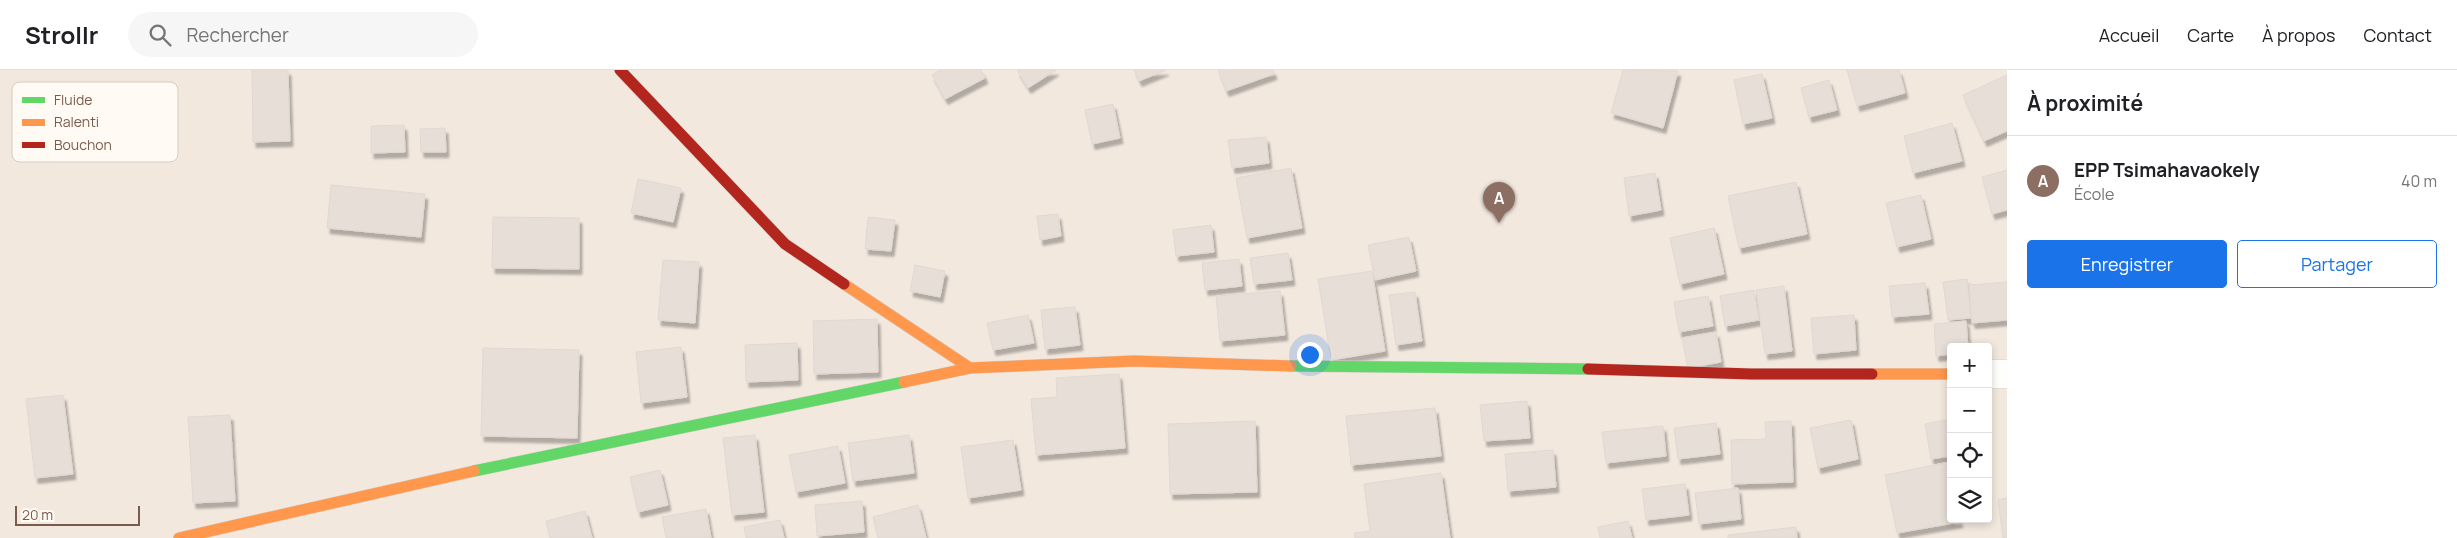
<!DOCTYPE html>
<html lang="fr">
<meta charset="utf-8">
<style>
body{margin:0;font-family:Manrope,sans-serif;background:#f6f6f6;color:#202124}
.controls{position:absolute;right:15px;bottom:15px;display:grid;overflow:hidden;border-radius:5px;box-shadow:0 2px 8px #0003}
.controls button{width:45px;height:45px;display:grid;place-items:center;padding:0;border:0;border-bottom:1px solid #e0e0e0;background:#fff;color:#202124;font:25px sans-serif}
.scale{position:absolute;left:15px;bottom:12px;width:125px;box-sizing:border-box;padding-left:5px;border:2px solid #7a5c4d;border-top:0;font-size:14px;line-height:18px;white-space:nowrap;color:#7a5c4d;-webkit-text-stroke:4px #fffaf3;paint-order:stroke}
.you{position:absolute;left:1309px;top:284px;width:18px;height:18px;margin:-12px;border:4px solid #fff;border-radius:50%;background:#1a73e8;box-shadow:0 0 0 8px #1a73e833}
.badge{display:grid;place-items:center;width:32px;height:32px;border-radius:50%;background:#1a73e8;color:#fff;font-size:16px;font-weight:700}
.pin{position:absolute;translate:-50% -41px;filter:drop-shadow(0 1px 2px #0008)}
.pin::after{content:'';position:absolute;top:26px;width:18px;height:15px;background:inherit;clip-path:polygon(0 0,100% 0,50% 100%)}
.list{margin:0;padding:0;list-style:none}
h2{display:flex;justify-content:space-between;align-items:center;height:65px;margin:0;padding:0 20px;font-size:21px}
h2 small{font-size:16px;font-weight:400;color:#757577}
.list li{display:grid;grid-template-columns:32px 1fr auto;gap:15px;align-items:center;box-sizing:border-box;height:90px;padding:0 20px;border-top:1px solid #e0e0e0}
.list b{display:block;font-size:19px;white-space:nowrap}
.list p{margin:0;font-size:16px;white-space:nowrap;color:#757577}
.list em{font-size:16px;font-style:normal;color:#757577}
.actions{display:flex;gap:10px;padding:15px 20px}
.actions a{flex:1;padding:11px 0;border:1px solid #1a73e8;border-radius:5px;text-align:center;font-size:18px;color:#1a73e8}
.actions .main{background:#1a73e8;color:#fff}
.icon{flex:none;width:28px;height:28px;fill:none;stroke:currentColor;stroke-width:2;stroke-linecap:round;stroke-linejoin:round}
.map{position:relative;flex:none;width:2007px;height:468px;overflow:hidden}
header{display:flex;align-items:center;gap:30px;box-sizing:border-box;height:70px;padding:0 25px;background:#fff;border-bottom:1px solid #e0e0e0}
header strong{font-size:24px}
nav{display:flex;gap:28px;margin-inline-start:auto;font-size:18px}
.search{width:350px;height:45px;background:#f6f6f6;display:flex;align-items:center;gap:12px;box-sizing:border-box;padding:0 18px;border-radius:28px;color:#757577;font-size:19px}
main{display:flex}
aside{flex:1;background:#fff}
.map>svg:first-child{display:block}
</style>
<header>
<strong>Strollr</strong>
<div class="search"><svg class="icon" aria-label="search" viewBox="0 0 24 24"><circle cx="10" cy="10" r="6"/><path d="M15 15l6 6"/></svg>Rechercher</div>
<nav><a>Accueil</a><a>Carte</a><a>À propos</a><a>Contact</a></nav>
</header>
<main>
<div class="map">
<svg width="2007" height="468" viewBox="0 0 2007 468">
<defs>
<filter id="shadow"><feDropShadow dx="3" dy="5.5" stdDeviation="1" flood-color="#0004"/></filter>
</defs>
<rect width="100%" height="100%" fill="#f9f5f0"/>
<path fill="#f2e8de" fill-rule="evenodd" d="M0,0H2007V468H0ZM1951,277H1988V449H1951Z"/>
<g fill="#e6ded7" stroke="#e2d8d2" filter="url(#shadow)">
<polygon points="252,0 288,0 290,71 253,72"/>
<polygon points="940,0 981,0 985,8 945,29 932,5"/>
<polygon points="1017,0 1056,0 1028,18"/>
<polygon points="1134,0 1166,0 1139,11"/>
<polygon points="1218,0 1273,0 1274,4 1226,21"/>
<polygon points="1623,0 1678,1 1663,58 1611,43"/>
<polygon points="1847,0 1899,0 1905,23 1857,36"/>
<polygon points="1762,4 1772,48 1743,54 1734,10"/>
<polygon points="2007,5 2007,61 1984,71 1963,25"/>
<polygon points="1829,10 1837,40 1809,47 1801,18"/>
<polygon points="1113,34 1120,68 1092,74 1085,40"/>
<polygon points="1952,53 1962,91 1913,103 1904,66"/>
<polygon points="404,55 405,82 371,83 371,56"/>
<polygon points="445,58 446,82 421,82 420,59"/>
<polygon points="1266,67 1269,93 1232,98 1228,70"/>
<polygon points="1291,98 1302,158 1247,168 1236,108"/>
<polygon points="2007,100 2007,140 1992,144 1982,107"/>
<polygon points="1655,103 1661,140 1629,146 1624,108"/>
<polygon points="638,109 681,118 673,152 631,143"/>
<polygon points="1796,112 1807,164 1739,178 1728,126"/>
<polygon points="331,115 425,124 421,167 327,158"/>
<polygon points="1921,125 1931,169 1897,177 1886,133"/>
<polygon points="1058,144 1061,166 1040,170 1037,146"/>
<polygon points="493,147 579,148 579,199 492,198"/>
<polygon points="868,147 895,150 891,181 865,179"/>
<polygon points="1211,155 1214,182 1176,186 1173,160"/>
<polygon points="1714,158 1724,204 1680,214 1670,168"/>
<polygon points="1409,167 1416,201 1375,210 1368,175"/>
<polygon points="1288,183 1292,210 1254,214 1250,188"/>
<polygon points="1239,189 1242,216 1205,220 1202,193"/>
<polygon points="663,190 699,192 695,253 658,250"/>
<polygon points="915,195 945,201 940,227 910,221"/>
<polygon points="1372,201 1385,281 1331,290 1318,209"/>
<polygon points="1967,209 1971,248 1948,250 1943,212"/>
<polygon points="2007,212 2007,250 1972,253 1969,215"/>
<polygon points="1925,213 1929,244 1892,247 1889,216"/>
<polygon points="1784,216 1792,281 1765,284 1756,220"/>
<polygon points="1754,220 1759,250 1725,256 1720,226"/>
<polygon points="1280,221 1285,265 1220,271 1216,226"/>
<polygon points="1415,222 1422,271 1396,275 1389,225"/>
<polygon points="1708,226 1713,256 1679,262 1674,232"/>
<polygon points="1075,237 1080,275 1045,279 1041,240"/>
<polygon points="1028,245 1034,273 993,280 987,253"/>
<polygon points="1854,245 1856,280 1814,284 1811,248"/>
<polygon points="877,249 878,302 814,304 813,251"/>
<polygon points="1966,251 1968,277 1951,277 1951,284 1936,286 1934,254"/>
<polygon points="1716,262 1721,292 1688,298 1682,268"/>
<polygon points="797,273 798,310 746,312 745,275"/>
<polygon points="681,277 687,327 641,333 636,282"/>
<polygon points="483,278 579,280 577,368 481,366"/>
<polygon points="1119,304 1125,378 1036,385 1031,329 1057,327 1056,308"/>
<polygon points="63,325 73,404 35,408 26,329"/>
<polygon points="1527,331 1530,368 1484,371 1480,335"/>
<polygon points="1435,338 1441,386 1351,395 1346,346"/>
<polygon points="230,345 235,431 193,433 188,347"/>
<polygon points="1951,349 1951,386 1931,389 1925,354"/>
<polygon points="1851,350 1858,389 1818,398 1810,358"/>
<polygon points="1255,351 1257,422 1170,424 1168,354"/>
<polygon points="1791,351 1793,412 1732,414 1731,370 1766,369 1765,352"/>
<polygon points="1716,353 1720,384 1678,389 1674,358"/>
<polygon points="1663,356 1666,386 1606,393 1602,362"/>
<polygon points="755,365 764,442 732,445 723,368"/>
<polygon points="909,365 914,403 853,411 848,373"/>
<polygon points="1013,370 1021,420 968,428 961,377"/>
<polygon points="838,376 845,413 796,422 789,385"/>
<polygon points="1553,380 1556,417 1508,421 1505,384"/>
<polygon points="1949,392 1951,404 1951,449 1959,449 1960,452 1897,463 1885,405"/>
<polygon points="660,400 668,435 638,442 630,407"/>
<polygon points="1441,403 1450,468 1355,468 1354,463 1370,461 1364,414"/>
<polygon points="1685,414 1689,445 1646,450 1642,419"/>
<polygon points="1738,418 1741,449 1699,454 1695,423"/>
<polygon points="2007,428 2007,468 2003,468 1998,430"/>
<polygon points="862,431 864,462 817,466 815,435"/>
<polygon points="918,435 926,468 878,468 873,447"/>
<polygon points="706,439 711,468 666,468 662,447"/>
<polygon points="585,441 592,468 550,468 546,451"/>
<polygon points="780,450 784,468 746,468 744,457"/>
<polygon points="1628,451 1632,468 1600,468 1598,457"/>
<polygon points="1796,457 1797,468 1728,468 1728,465"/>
</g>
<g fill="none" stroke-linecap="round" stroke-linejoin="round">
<g stroke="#d7d1cb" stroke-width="29">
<polyline id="street" points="1988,304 2007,304"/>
</g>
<g stroke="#d9d2cb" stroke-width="12">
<g id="fast">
<polyline points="1291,296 1588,299"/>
<polyline points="474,401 904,312"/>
</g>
</g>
<g stroke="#d9d2cb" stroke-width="12">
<g id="slow">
<polyline points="844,214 970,298"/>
<polyline points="1872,304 1951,304"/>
<polyline points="904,312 970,298 1134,291 1291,296"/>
<polyline points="179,468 474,401"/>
</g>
</g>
<g stroke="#d9d2cb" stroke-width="12">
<g id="jam">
<polyline points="620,0 785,174 844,214"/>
<polyline points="1588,299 1752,304 1872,304"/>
</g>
</g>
<use href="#street" stroke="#fefefd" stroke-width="28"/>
<use href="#fast" stroke="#63d668" stroke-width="11"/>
<use href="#slow" stroke="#ff974d" stroke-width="11"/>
<use href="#jam" stroke="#b3261e" stroke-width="11"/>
</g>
<rect x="12" y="12" width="166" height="80" rx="8" fill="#fffaf3" stroke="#d7cbc1" stroke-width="1"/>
<rect x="22" y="27" width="23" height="6" fill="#63d668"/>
<rect x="22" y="49" width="23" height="7" fill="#ff974d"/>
<rect x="22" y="72" width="23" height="6" fill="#b3261e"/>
<g font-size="14" fill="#7a5c4d">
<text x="54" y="35">Fluide</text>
<text x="54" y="57">Ralenti</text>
<text x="54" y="80">Bouchon</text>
</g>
</svg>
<div class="controls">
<button>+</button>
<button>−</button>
<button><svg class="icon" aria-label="locate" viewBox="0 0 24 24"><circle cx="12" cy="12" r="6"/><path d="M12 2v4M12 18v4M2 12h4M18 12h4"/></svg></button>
<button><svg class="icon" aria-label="layers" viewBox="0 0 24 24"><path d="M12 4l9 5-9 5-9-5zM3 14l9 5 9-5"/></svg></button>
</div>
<div class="scale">20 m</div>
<div class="you"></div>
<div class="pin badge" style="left:1499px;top:153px;background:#8d6e63">A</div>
</div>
<aside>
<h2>À proximité<small></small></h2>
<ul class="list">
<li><span class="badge" style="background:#8d6e63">A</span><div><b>EPP Tsimahavaokely</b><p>École</p></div><em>40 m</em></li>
</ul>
<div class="actions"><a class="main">Enregistrer</a><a>Partager</a></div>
</aside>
</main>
